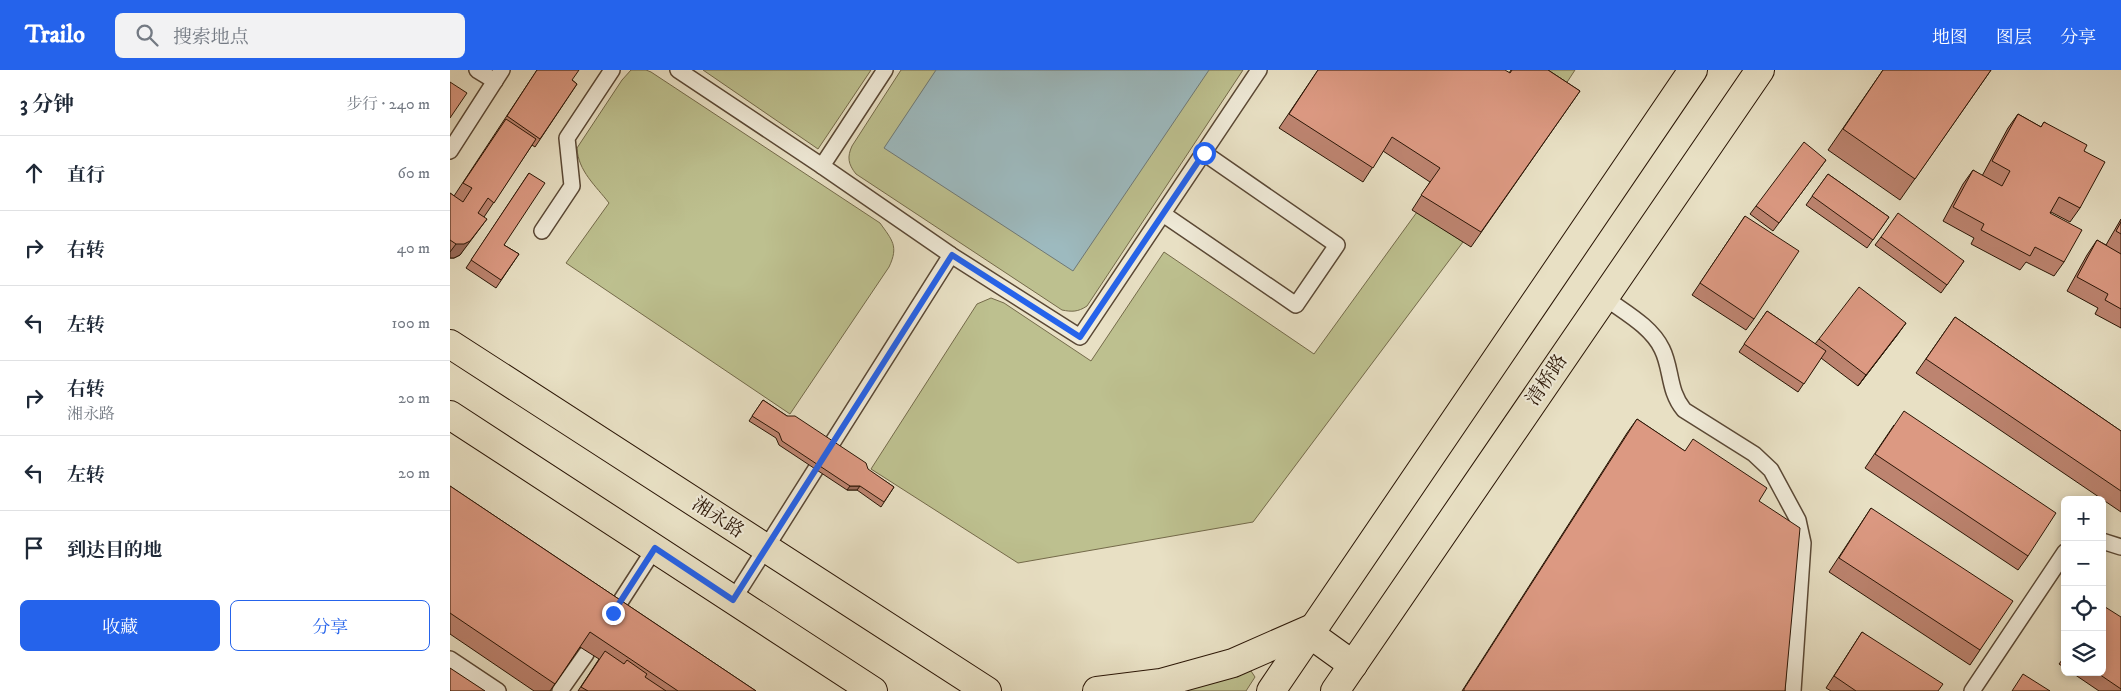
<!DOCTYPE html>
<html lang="zh">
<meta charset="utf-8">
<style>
body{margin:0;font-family:"IM FELL DW Pica","Noto Serif SC",serif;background:#f2f2f3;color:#1f2937}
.controls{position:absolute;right:15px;bottom:15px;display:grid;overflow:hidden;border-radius:8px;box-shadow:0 2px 8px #0003}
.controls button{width:45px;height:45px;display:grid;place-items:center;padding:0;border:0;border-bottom:1px solid #e0e1e3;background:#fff;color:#1f2937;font:25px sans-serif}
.stop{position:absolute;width:15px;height:15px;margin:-11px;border:4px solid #2563eb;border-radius:50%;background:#fff}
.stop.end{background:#2563eb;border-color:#fff;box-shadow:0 1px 5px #0008}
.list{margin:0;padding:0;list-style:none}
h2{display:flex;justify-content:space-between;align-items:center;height:65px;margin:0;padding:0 20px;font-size:21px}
h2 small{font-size:16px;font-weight:400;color:#747a83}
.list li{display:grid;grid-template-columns:32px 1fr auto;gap:15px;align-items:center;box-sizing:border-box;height:75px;padding:0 20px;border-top:1px solid #e0e1e3}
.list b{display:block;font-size:19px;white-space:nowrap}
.list p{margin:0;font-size:16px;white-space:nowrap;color:#747a83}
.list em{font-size:16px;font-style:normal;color:#747a83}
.actions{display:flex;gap:10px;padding:15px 20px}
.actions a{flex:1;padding:11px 0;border:1px solid #2563eb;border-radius:8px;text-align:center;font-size:18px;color:#2563eb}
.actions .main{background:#2563eb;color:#fff}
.icon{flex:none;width:28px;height:28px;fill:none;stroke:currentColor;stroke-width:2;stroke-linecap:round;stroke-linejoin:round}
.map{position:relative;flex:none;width:1671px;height:621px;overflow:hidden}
header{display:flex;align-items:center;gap:30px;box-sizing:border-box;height:70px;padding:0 25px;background:#2563eb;color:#fff}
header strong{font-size:24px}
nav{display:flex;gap:28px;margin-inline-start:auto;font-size:18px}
.search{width:350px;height:45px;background:#f2f2f3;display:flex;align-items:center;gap:12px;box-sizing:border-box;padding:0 18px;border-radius:8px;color:#747a83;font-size:19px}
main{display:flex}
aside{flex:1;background:#fff}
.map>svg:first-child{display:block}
</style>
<header>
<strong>Trailo</strong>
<div class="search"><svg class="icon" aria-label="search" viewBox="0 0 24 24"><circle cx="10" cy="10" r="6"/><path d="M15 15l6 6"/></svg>搜索地点</div>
<nav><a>地图</a><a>图层</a><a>分享</a></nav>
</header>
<main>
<aside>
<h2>3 分钟<small>步行 · 240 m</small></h2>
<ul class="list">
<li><svg class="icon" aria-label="ahead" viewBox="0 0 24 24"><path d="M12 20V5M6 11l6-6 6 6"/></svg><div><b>直行</b></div><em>60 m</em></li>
<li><svg class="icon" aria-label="right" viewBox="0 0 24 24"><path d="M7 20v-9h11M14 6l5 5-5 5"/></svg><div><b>右转</b></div><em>40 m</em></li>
<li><svg class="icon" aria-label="left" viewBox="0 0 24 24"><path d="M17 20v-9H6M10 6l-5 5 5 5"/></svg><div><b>左转</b></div><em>100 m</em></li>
<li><svg class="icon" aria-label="right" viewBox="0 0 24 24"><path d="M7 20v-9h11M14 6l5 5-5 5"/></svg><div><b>右转</b><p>湘永路</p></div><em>20 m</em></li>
<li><svg class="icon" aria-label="left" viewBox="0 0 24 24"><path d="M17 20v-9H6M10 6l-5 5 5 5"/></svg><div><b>左转</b></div><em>20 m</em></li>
<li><svg class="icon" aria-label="arrive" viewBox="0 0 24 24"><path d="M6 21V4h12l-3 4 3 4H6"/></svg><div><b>到达目的地</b></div></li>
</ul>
<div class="actions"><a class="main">收藏</a><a>分享</a></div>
</aside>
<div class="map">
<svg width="1671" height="621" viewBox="0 0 1671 621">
<rect width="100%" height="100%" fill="#e8e0c4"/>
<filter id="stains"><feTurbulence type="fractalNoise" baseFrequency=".004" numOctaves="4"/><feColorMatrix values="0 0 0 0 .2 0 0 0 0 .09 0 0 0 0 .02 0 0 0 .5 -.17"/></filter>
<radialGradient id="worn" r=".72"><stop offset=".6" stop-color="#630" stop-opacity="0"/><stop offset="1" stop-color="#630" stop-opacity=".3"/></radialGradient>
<g fill="#bdc08f" stroke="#746a4a">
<path d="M181,0H196L201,2L430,153C442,170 449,176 439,197L340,344L116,193L159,133C146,116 128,101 127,78L172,10Z"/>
<polygon points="253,0 421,0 368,79"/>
<path d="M451,0H793L637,236C628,242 622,242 612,240L406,104C398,94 397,87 402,76Z"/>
<polygon points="1092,0 1125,0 1108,26"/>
<polygon points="967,142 1013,172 803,452 568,493 421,399 527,234 541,228 554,233 641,291 714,182 864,284"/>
<polygon points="795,601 801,601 805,607 796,621 734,621"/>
</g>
<polygon fill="#9dbabf" stroke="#6f7875" points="486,0 759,0 623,201 434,78"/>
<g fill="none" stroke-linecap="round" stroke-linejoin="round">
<g stroke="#5a4835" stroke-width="18">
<g id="lane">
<polyline points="27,0 45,11"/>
<polyline points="228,0 372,96"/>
<polyline points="435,0 372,96 501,185 630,267 809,0"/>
<polyline points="0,81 52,0"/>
<polyline points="713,144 846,235 887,175 754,83"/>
<polyline points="92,161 122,116 117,68 162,0"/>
<path d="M1154,227C1174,242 1201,256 1212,279C1222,299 1218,321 1234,340L1304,384L1321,400L1348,450L1353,473L1343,621"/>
<polyline points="1652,471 1671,477"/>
<polyline points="283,530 501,185"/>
<polyline points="163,543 205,478"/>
<polyline points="0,589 48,621"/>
<polyline points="110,621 136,584"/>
<polyline points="1522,621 1615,482"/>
</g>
</g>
<g stroke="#2a1505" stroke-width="30">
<g id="primary">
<polyline points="0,274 537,621"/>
<polyline points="0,345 423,621"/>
<polyline points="860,564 903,595"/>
<polyline points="647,621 711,613 783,593 865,557"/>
<polyline points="821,621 1243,0"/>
<polyline points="885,621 1310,0"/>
</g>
</g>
<use href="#lane" stroke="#f0ebd9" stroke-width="15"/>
<use href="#primary" stroke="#e8e0c4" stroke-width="28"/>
</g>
<g fill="#bd8470" stroke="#2a1505">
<polygon points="87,0 122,10 127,14 85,77 82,75 34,147 10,185 4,188 0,188 0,123 4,126"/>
<polygon points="868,0 1059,3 1061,0 1098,0 1130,21 1021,177 962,140 980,112 933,81 913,112 829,58"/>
<polygon points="1433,0 1541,0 1450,130 1378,80"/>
<polygon points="1568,44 1591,57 1594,52 1634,81 1630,138 1620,152 1601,142 1600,143 1614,192 1604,206 1576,192 1570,200 1521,174 1524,168 1493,151 1513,114 1523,100 1532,106 1558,58"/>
<polygon points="1376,90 1323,161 1300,144 1306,136"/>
<polygon points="79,103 54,175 69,184 46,218 16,198"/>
<polygon points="1378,104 1439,147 1417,178 1356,135"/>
<polygon points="1295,146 1304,249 1296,260 1242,225"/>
<polygon points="1671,149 1671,258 1645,244 1648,238 1617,221 1637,185 1647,170 1656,175"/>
<polygon points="1431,167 1514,191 1491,223 1425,175"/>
<polygon points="1317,241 1365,274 1369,269 1448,264 1408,316 1371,288 1348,322 1289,282"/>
<polygon points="1505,247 1671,361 1671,442 1466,303"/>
<polygon points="313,330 444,417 431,437 407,420 397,420 329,375 326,368 299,351"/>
<polygon points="1187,349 1309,431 1335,621 1012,621 1177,363"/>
<polygon points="1444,355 1578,486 1568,500 1415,398"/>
<polygon points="0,416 306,621 128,621 149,589 130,577 100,621 84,621 0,564"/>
<polygon points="1421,438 1530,580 1520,595 1379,502"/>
<polygon points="1671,547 1671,621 1649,621 1621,602 1652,602"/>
<polygon points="1412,562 1488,621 1381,621 1376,618"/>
<polygon points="1615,586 1615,598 1609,594"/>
</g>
<g fill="#9a6b5b" stroke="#2a1505">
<polygon points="37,149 10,185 4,188 0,188 0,182 6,174"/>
<polygon points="1456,253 1448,264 1408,316 1416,305"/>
<polygon points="400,416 410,416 407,420 397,420"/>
</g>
<g fill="#dc9982" stroke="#2a1505">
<polygon points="87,0 129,0 122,10 127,14 90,69 57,46"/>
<polygon points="868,0 1055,0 1060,3 1062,0 1098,0 1130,21 1031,162 971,125 990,98 942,67 923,98 839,44"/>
<polygon points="1433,0 1541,0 1465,109 1393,59"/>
<polygon points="0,12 17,23 0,48"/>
<polygon points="1568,44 1591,57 1594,52 1637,75 1634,81 1655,92 1630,138 1609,127 1600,143 1632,160 1614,192 1585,177 1580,186 1531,160 1534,154 1503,137 1523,100 1552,116 1560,101 1542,91"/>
<polygon points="56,49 86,69 44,133 38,128 28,143 37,149 20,171 14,174 6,174 0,170 0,123 13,132 22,118 13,113"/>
<polygon points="1354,72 1376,90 1329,153 1306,136"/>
<polygon points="79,103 95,113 54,175 69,184 51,210 21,190"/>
<polygon points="1378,104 1439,147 1423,170 1362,126"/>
<polygon points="1448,143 1514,191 1497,215 1431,167"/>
<polygon points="1295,146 1349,181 1304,249 1250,213"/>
<polygon points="1671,152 1671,164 1666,161"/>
<polygon points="1647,170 1671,184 1671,239 1655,230 1658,224 1627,207"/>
<polygon points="1409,217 1456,253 1416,305 1369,269"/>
<polygon points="1317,241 1376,281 1354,314 1294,274"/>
<polygon points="1505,247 1671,361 1671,421 1476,289"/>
<polygon points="313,330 337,346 345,346 416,393 418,399 444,417 434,432 410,416 400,416 332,371 329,363 302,346"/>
<polygon points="1454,341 1606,443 1578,486 1425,384"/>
<polygon points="1187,349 1235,381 1243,369 1317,418 1309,431 1350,458 1335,621 1014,621 1014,619"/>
<polygon points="0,416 306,621 228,621 140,562 105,614 0,543"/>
<polygon points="1421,438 1563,531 1530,580 1389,488"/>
<polygon points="1652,535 1671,547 1671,619 1646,602 1652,602"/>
<polygon points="1412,562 1493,614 1488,621 1406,621 1384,606"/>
<polygon points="155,581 174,594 177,590 197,604 195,607 216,621 138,621 131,617"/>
<polygon points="0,598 35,621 0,621"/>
<polygon points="1573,604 1600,621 1562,621"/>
</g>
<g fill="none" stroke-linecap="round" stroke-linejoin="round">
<polyline stroke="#2563eb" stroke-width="6" points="163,543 205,478 283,530 502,185 630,267 754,83"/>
</g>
<g text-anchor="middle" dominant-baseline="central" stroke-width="4" stroke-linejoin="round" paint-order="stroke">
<g font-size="19" fill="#2a1505" stroke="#f0ebd9">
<text transform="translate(1097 310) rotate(-56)">清桥路</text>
<text transform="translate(268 448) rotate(33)">湘永路</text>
</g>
</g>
<rect width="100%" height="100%" filter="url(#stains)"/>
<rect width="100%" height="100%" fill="url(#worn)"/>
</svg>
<div class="controls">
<button>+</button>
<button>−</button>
<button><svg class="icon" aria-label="locate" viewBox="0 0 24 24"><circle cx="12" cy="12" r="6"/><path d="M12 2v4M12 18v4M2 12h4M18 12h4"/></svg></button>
<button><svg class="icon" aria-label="layers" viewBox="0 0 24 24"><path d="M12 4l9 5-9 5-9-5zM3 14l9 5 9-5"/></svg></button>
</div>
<div class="stop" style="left:754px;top:83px"></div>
<div class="stop end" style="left:163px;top:543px"></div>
</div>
</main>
